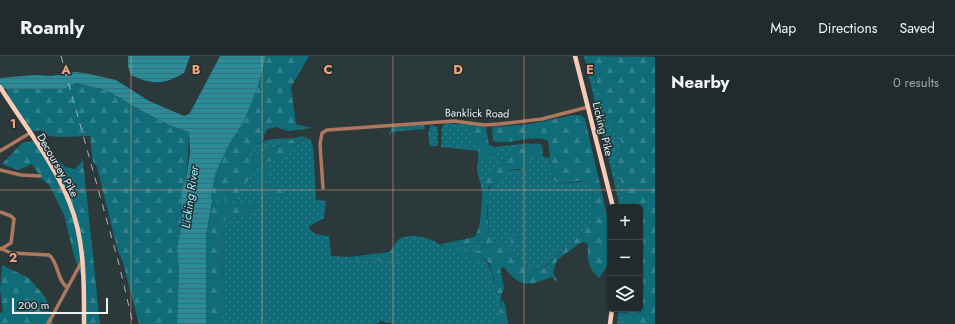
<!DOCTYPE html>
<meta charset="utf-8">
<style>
body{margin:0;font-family:Jost,sans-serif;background:#2d3738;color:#f1f3f6}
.controls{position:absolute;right:12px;bottom:12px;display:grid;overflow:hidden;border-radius:6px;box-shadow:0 1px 3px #0004}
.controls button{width:36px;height:36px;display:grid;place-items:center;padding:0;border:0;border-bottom:1px solid #3d4748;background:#202b2c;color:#f1f3f6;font:20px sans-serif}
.scale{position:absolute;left:12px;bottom:10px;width:96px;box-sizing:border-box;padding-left:4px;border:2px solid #eaf2f4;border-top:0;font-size:11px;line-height:14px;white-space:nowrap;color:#eaf2f4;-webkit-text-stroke:3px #212e31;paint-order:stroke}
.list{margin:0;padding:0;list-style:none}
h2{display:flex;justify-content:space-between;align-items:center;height:52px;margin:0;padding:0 16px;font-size:17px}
h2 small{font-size:13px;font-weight:400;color:#a2a7a9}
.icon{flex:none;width:22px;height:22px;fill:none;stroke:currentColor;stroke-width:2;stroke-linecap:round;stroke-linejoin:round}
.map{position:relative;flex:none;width:655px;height:268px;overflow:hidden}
header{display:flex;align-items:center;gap:24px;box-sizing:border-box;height:56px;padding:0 20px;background:#202b2c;border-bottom:1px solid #3d4748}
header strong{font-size:19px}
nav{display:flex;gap:22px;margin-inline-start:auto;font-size:14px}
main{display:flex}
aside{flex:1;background:#202b2c}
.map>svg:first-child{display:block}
</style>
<header>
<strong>Roamly</strong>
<nav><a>Map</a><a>Directions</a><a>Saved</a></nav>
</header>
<main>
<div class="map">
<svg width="655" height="268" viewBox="0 0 655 268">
<defs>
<pattern id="grass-dots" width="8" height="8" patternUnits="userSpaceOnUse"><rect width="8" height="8" fill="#106c78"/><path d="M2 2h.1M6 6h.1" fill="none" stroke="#33818c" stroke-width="1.8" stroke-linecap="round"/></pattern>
<pattern id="forest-firs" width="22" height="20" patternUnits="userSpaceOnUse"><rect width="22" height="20" fill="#106c78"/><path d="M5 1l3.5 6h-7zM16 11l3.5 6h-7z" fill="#33818c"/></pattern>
<pattern id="water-rules" width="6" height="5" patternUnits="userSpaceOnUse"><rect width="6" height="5" fill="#2c8b98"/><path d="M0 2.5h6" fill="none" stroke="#367178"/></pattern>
</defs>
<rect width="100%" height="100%" fill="#2b393b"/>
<g fill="url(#grass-dots)" fill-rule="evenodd">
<polygon points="584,0 589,0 596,28 622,87 616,108 628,151 620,151"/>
<polygon points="446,67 470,69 469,75 479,89 479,95 441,91 442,71"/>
<polygon points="423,69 425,70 424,75 423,73 391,76 391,78 389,78 392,71"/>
<polygon points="431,69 438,71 438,90 430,90 428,77"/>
<path d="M295,82L251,102H247V100C265,79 269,84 295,82Z"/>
<path d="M307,82L310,83L313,90L316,144L326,145L324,162L310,170L309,173L315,178L329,180L331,200L348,201L357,204L395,205L397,203V185C407,174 437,183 444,192L467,189L480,183L483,185L485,189L480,194L453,200C492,205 487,197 497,238L501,239L500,258L497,268H394L380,265L376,268H224L221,261L223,240L222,165L256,155L259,150L212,149V143H227L250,121L258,108L261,105L273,104L286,94ZM268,117L267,127L287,139L259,133Z"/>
<polygon points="531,87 522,91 490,117 483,138 477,114 478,105 487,104 493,97 495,91"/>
<path d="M543,101L550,102L553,124L558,128L588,125L593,130L592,145L594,162L590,169L543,212L538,214L531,212L517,200L506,196L501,189L492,183L489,175L487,138C491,125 507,112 521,114L531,104Z"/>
<polygon points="619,253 625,253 622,268 617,268"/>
</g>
<g fill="url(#forest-firs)">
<path d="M266,0H309L291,31L296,68L312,72L288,75L276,71L268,73L264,79V83L247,99V102H252L295,82L302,80L307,82C294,86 282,101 273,105C267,106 263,104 258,108L241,136L235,143H212L211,138L216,116L230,87L244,65Z"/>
<path d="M589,0L655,1V268H622L625,253H640V151H628L616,108L622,87C605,60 597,31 589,0Z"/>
<path d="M76,27L106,34L144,56L169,69L189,76L187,119L181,136L182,166L177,192L179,213L177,268H139L122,203L118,196L97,111L93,106L90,80C82,80 56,82 50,80C40,76 43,71 30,77L13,51L6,33H64Z"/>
<path d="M573,59H581L585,63L610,172V206L599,222C588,213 587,201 588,188L584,186L580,187L557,204L553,216L558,226L551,221C529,231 518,231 504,211L500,212L504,232L501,239L497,238L490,208L486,204L451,200L480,194L485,189L483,185L480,183C468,189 457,193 444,192L441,188L475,181C486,162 476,134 491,116C497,109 506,103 514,97C524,90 531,85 542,89L543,101L531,104L524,113H514L502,119L488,132L487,158L489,175L492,183L501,189L506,196L517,200L531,212L538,214L544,212L590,169L594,162L592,145L593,130L588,125H578L559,128L553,124L548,85C532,77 511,90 493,85L492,71L531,68Z"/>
<polygon points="470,69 486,71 489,89 495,91 494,97 487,104 478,105 479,89 469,75"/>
<polygon points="40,84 65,111 75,113 83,104 100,268 84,268 83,224 74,200 64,159 49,129 42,123 32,108 18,114 2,108 22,87"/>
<path d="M266,109H269L267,127L288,139H268L259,133C256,122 260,117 266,109Z"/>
<polygon points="255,148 259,149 256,155 222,165 223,241 221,261 224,268 206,268 206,180 212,149"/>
<polygon points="519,179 521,182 516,191 511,192 511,183"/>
<polygon points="397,185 397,203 395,205 357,204 348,201 390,196"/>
<polygon points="2,209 29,222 46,242 53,268 0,268 0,257 3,256 0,233"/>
<polygon points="502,244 505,248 508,268 497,268"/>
</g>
<g fill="url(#water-rules)">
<path d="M128,0H190L184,17C163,29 153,29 131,19L128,11Z"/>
<polygon points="220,0 266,0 258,29 244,65 230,87 216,116 211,138 212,146 206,180 206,268 177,268 179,213 177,192 182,166 181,136 187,119 190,96 189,76 169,69 144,56 106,34 76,27 64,33 0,33 0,22 34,19 51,20 76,16 89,18 116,24 149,45 184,60 189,58 191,55"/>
</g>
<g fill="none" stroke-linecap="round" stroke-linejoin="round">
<g stroke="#ad785e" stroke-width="3.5">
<polyline points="0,95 30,77"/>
<polyline points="0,114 21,119 40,120"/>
<polyline points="323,132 320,88 322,77 327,74 454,65 484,69 499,68 542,63 588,51"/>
<polyline points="0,156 11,160 14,163 11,187 1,193"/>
<path d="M0,192L11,197L49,199C59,207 57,225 67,231"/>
<polyline points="48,268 82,205"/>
</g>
<g stroke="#f8ccb7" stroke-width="4.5">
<polyline points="575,0 613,151"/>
<path d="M0,31C22,66 56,109 70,148C85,185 84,228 84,268"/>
<polyline points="610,268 612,253"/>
</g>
<polyline stroke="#aab4b6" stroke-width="1" stroke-dasharray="7 7" stroke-linecap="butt" points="61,0 119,208 133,268"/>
</g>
<path fill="none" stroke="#f1a27b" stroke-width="1" stroke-opacity="0.55" d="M131,0V268M262,0V268M393,0V268M524,0V268M0,134H655"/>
<g text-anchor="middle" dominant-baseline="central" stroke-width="3" stroke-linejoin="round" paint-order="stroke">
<g font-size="11" fill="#eaf2f4" stroke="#212e31">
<text transform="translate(477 57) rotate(1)">Banklick Road</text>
<text transform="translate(603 73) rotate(76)">Licking Pike</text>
<text transform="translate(58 109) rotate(60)">Decoursey Pike</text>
</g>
<g font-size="12" font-style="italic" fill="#9aeffc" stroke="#212e31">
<text transform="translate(190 141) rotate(-82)">Licking River</text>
</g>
</g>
<g font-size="13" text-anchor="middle" font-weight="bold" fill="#f1a27b" stroke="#212e31" stroke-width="3" stroke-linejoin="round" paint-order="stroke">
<text x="66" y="18">A</text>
<text x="196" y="18">B</text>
<text x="328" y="18">C</text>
<text x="458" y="18">D</text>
<text x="590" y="18">E</text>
<text x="13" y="72">1</text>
<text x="13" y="206">2</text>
</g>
</svg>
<div class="controls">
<button>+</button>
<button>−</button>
<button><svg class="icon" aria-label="layers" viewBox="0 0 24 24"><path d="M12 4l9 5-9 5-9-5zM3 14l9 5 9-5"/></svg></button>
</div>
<div class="scale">200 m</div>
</div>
<aside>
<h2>Nearby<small>0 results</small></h2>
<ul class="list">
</ul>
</aside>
</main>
